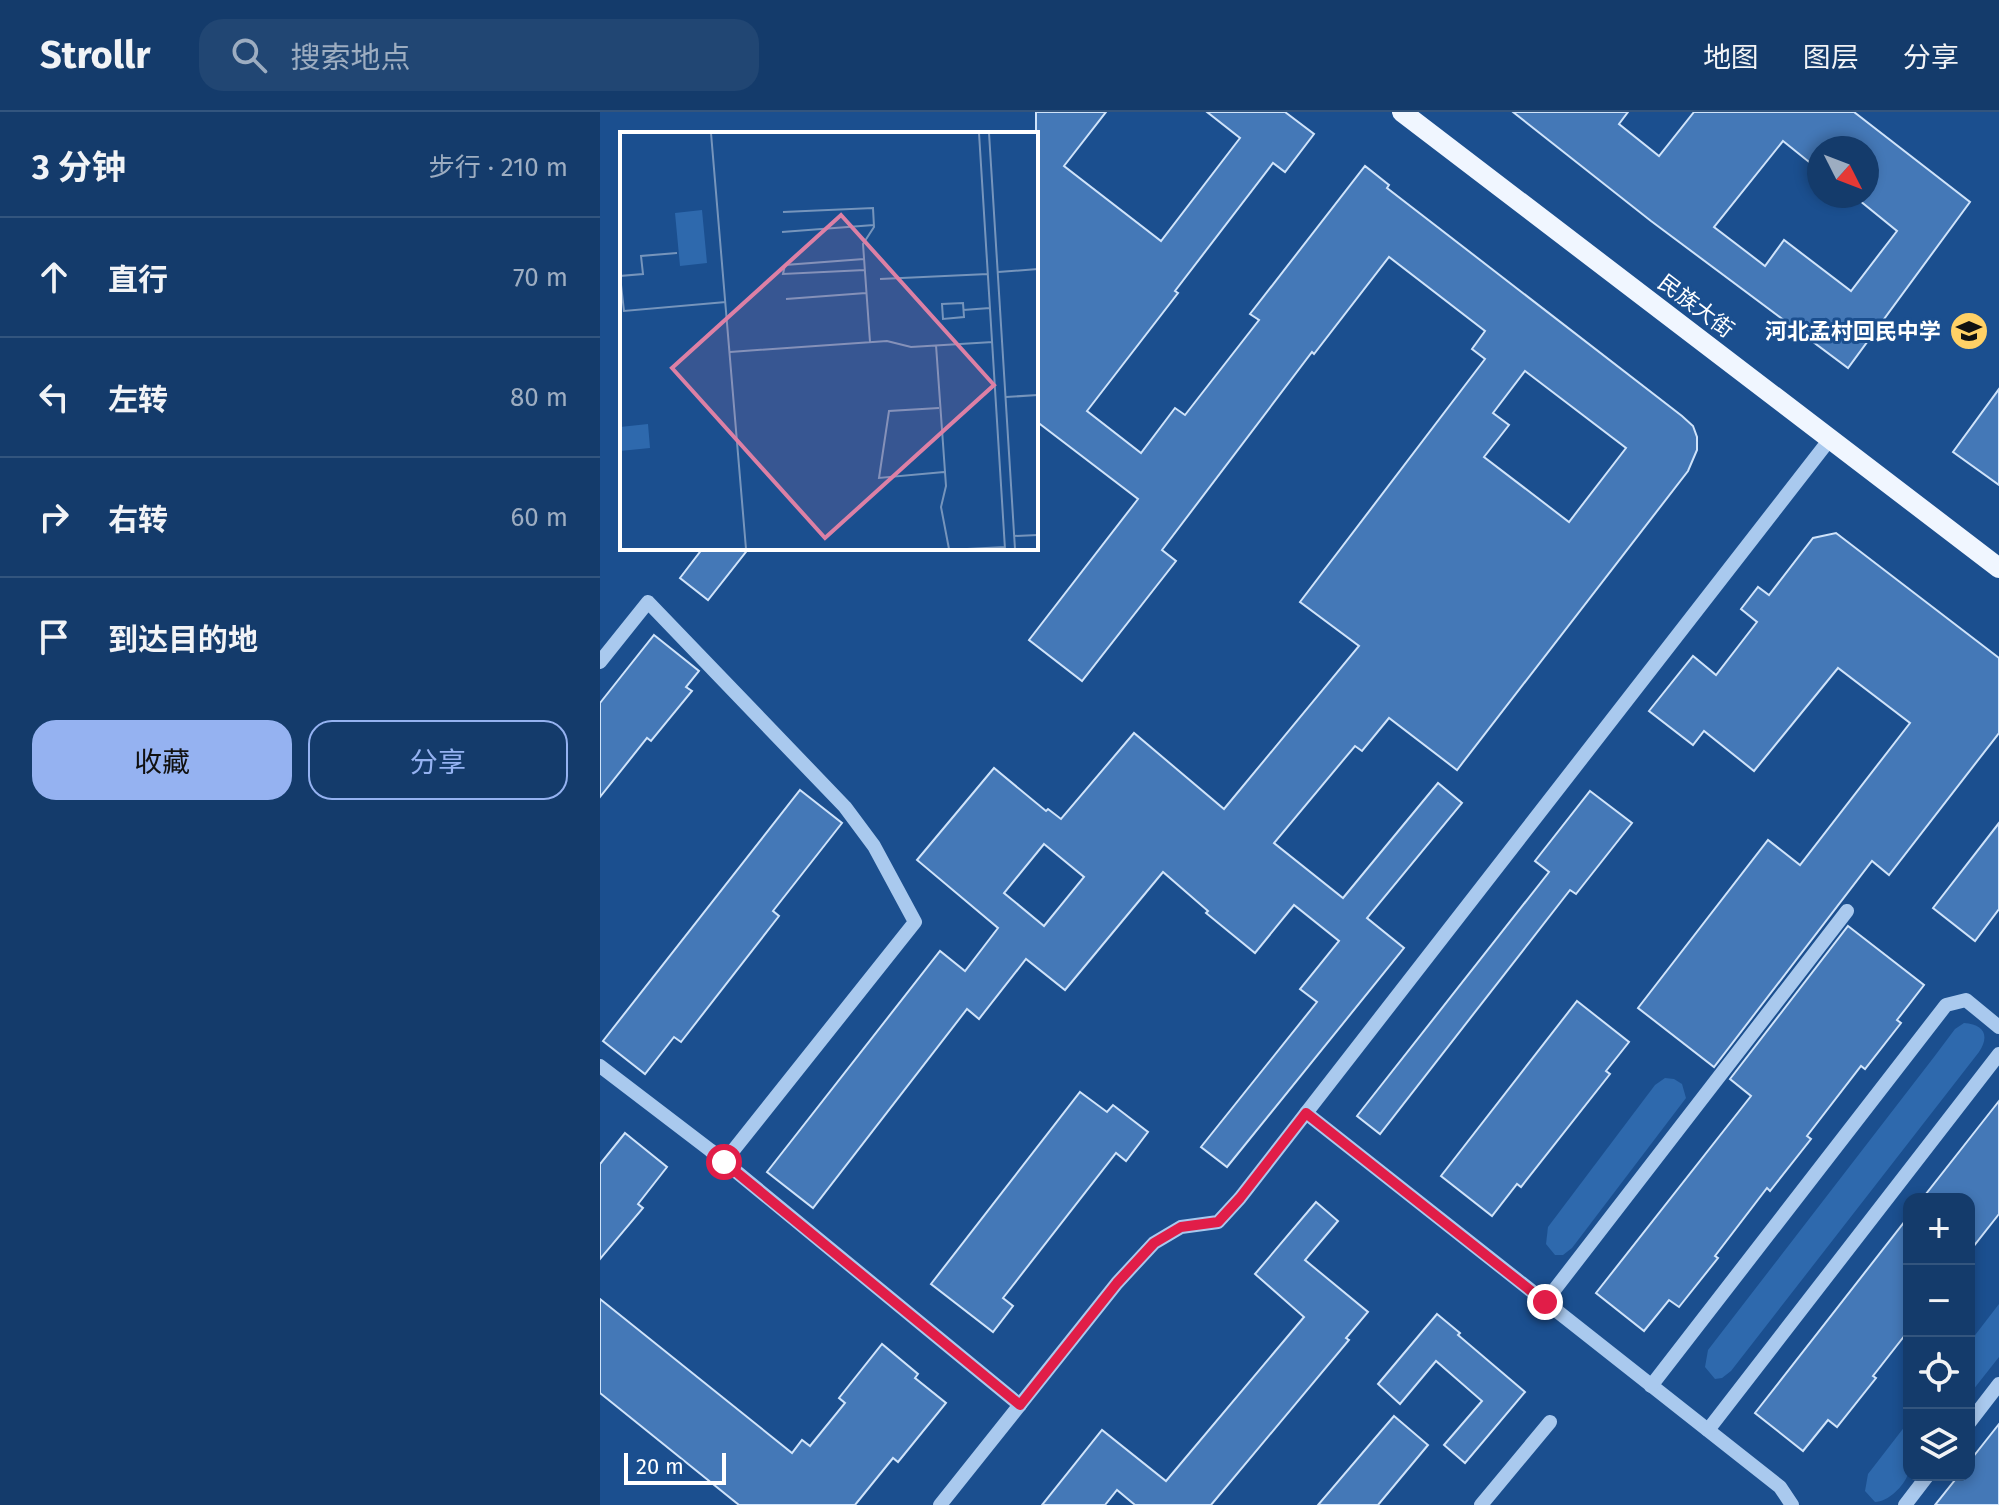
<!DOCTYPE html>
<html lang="zh">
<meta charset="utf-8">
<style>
body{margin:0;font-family:"Fira Sans","Noto Sans SC",sans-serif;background:#214673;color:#f1f3f6}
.controls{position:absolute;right:24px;bottom:24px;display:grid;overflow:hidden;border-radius:16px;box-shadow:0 4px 12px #0003}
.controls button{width:72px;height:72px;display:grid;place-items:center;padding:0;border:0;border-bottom:2px solid #33557e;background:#143b6b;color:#f1f3f6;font:40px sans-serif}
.compass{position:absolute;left:1207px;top:24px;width:72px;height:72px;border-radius:50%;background:#143b6b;box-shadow:0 4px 12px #0003;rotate:132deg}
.scale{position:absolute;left:24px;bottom:20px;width:102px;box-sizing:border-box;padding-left:8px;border:4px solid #fff;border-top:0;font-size:22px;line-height:28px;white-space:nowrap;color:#fff;-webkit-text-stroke:6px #1b4f8f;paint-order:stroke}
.stop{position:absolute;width:24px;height:24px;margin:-18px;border:6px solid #e11d48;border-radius:50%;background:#fff}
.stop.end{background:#e11d48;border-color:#fff;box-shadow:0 2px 8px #0008}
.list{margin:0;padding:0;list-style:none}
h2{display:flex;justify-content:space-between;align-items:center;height:104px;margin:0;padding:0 32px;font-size:34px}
h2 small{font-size:26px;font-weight:400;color:#9dadc1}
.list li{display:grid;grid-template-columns:52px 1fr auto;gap:24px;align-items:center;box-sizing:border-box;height:120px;padding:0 32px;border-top:2px solid #33557e}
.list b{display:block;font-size:30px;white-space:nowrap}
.list em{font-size:26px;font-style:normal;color:#9dadc1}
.actions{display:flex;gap:16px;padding:24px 32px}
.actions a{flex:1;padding:18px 0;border:2px solid #95b2f1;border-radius:24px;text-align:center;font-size:28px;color:#95b2f1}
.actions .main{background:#95b2f1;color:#111}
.icon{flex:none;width:44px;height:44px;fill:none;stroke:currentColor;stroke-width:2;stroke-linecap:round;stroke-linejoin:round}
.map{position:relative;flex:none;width:1399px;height:1393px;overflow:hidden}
header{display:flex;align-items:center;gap:48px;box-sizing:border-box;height:112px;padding:0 40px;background:#143b6b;border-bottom:2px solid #33557e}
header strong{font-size:38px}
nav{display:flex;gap:44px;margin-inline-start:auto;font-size:28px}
.search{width:560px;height:72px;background:#214673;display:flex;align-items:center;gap:20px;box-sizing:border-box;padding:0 28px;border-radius:24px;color:#9dadc1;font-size:30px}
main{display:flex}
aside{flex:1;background:#143b6b}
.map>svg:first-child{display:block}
</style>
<header>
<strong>Strollr</strong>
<div class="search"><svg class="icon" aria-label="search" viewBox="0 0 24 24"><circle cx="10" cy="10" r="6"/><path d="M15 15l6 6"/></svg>搜索地点</div>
<nav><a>地图</a><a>图层</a><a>分享</a></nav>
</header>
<main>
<aside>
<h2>3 分钟<small>步行 · 210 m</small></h2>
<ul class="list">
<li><svg class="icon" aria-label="ahead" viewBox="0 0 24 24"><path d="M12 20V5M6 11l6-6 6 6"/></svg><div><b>直行</b></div><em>70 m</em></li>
<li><svg class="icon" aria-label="left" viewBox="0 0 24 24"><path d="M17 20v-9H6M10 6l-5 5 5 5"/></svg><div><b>左转</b></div><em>80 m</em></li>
<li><svg class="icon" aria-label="right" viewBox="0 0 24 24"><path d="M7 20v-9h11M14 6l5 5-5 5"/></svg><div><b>右转</b></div><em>60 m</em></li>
<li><svg class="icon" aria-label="arrive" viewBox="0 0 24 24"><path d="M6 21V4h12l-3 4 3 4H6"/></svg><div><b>到达目的地</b></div></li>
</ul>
<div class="actions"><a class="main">收藏</a><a>分享</a></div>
</aside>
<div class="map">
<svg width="1399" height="1393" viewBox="0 0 1399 1393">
<rect width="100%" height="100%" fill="#1b4f8f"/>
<g fill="#2e69ad">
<path d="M1364,911C1384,912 1390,924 1379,940L1131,1259L1122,1266L1115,1267L1105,1255L1108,1238L1334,945L1355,917Z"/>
<polygon points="1065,966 1074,967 1082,972 1086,986 972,1136 963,1143 955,1143 946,1132 948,1115 1055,973"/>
<polygon points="1399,1192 1399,1245 1369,1283 1369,1231"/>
<path d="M1309,1309C1309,1321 1313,1351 1308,1362C1304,1374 1288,1390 1275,1390L1265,1379L1268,1362Z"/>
</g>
<g fill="#4478b7" stroke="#cfe3fa" stroke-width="2" fill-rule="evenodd">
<path d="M436,0H506L464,54L561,129L640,26L607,0H685L714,22L685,60L673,51L575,179L578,181L487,299L541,341L575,296L585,303L659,208L650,202L765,54L789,73L787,76L1082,304L1093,314L1097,325V338L1088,359L857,658L789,606L762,639L755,634L674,731L743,786L838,671L862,691L767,806L804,836L627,1055L601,1035L717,890L700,877L739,829L694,793L655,841L606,801L608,799L563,760L465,878L426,847L379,907L367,897L213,1096L167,1060L340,839L365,859L398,816L317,748L394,656L446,699L448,697L461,707L534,621L624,697L759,534L700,490L885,247L872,237L885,219L789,145L714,242L712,240L562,438L576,449L482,569L429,528L538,387L436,309ZM925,259L1026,336L969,410L884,345L909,313L893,301ZM444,732L484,765L444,814L404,781Z"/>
<path d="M913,0H1028L1019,12L1059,44L1094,0H1254L1370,90L1248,256L1051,109ZM1183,29L1219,58V36H1267V84H1254L1297,119L1251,179L1184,128L1165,154L1114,115Z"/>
<polygon points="1399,277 1399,373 1353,340"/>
<polygon points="1236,421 1399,546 1399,621 1289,763 1272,749 1114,955 1038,896 1168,728 1200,753 1310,611 1238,556 1154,659 1104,619 1093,633 1049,599 1093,544 1116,563 1157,510 1141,497 1158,475 1169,483 1213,426"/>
<polygon points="103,436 149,436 108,488 80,466"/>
<polygon points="54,523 99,559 86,575 92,579 51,629 47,626 0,685 0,591"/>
<polygon points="200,678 242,711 173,799 179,804 81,930 74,925 45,962 3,929"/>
<polygon points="990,679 1032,711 976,782 970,778 780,1022 757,1004 949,760 935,749"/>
<polygon points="1399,711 1399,797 1375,829 1333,796"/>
<polygon points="1248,814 1324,873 1297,908 1301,911 1265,957 1261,954 1207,1024 1211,1027 1170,1079 1167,1076 1115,1144 1118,1146 1079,1195 1069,1188 1044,1219 996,1181 1151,984 1130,967"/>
<polygon points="977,889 1029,930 1006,959 1010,962 921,1075 917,1072 892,1104 841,1064"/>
<polygon points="480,980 507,1000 513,993 548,1020 526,1049 516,1041 403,1186 413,1194 393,1220 331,1172"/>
<polygon points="1399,989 1399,1102 1369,1140 1369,1087 1322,1087"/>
<polygon points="25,1021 67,1055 38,1092 43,1096 0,1147 0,1052"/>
<polygon points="716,1090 738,1109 705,1148 768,1200 746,1226 749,1228 611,1393 535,1393 517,1378 505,1393 442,1393 502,1318 566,1369 704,1205 655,1162"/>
<polygon points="1309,1104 1309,1218 1273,1264 1276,1266 1237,1315 1228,1308 1203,1339 1155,1301"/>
<polygon points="0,1187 192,1341 202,1328 210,1334 245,1291 239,1286 282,1232 318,1262 315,1266 346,1291 298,1350 293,1346 255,1393 139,1393 0,1281"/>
<polygon points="837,1202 860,1221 858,1223 925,1280 865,1351 844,1333 882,1289 836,1249 800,1292 778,1272"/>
<polygon points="794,1304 828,1333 778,1393 718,1393"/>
<polygon points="1399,1312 1399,1393 1335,1393 1359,1363 1369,1363 1369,1350"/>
</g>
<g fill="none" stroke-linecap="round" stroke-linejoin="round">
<g stroke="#a9c9ee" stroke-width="14">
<polyline points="0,550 48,490 245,695 274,734 315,810 124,1050"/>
<polyline points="0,954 110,1038 420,1293"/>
<polyline points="706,1001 1180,1375 1192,1393"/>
<polyline points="945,1190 1247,799"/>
<polyline points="1051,1274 1346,893 1366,888 1399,915"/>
<polyline points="1369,1311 1399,1272"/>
<polyline points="1108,1318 1399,942"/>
<polyline points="340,1393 517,1171 554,1131 581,1115 618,1110 640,1086 1230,327"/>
<polyline points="881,1393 950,1310"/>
<polyline points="1305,1393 1328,1363"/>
</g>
<polyline stroke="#f0f6ff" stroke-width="20" points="802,0 1399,456"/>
</g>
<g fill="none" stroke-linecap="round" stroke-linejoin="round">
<polyline stroke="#e11d48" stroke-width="10" points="124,1050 420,1293 517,1171 554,1131 581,1115 618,1110 640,1086 706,1001 945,1190"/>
</g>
<defs>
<g id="school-disc" transform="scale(2)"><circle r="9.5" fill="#ffd166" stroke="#1b4f8f"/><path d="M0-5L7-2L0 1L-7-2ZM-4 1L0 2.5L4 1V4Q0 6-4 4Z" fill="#111"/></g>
</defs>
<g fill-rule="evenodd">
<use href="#school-disc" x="1369" y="219"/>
</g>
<g text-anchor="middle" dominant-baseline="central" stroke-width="6" stroke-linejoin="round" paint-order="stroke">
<g font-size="22" fill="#fff" stroke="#1b4f8f">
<text transform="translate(1096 194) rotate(37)">民族大街</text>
</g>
<g font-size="22" font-weight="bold" fill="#fff" stroke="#1b4f8f" text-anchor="end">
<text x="1341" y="219">河北孟村回民中学</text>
</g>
</g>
<g transform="translate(20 20)">
<rect width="418" height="418" fill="#1b4f8f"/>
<path d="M82,78L87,131L60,134L55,81ZM28,292L30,316L0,319V295Z" fill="#2e69ad"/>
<path fill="none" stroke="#7695bc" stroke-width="2" d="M91,1L126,417M359,1L385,417M369,1L395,417M163,80L253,76L254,95L243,112L250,210M162,100L254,93M57,121L21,124L23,142L0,144L4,179L106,170M244,127L165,133L163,142L245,138M378,140L418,137M260,147L368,142M166,167L246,161M343,171L344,185L323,187L322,172ZM343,178L370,176M316,213L326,354L321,375L329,417M110,220L267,209L291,215L373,210M386,265L418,263M319,276L269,279L259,346L324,340M394,404L418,403M347,417L385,415"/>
<path fill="#dd80a5" fill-opacity="0.15" stroke="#dd80a5" stroke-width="4" d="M221,83L374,253L205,406L52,236Z"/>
<rect width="418" height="418" fill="none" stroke="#fff" stroke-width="4"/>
</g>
</svg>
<div class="controls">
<button>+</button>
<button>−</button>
<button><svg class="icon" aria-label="locate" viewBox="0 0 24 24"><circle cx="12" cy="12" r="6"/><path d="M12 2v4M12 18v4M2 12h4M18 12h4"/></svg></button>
<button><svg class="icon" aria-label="layers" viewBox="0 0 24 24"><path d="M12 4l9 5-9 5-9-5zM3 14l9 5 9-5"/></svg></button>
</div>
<svg class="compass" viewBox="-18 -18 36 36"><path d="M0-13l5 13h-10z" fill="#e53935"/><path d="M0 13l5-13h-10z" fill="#9dadc1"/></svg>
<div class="scale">20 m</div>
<div class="stop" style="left:124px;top:1050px"></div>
<div class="stop end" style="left:945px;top:1190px"></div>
</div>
</main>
